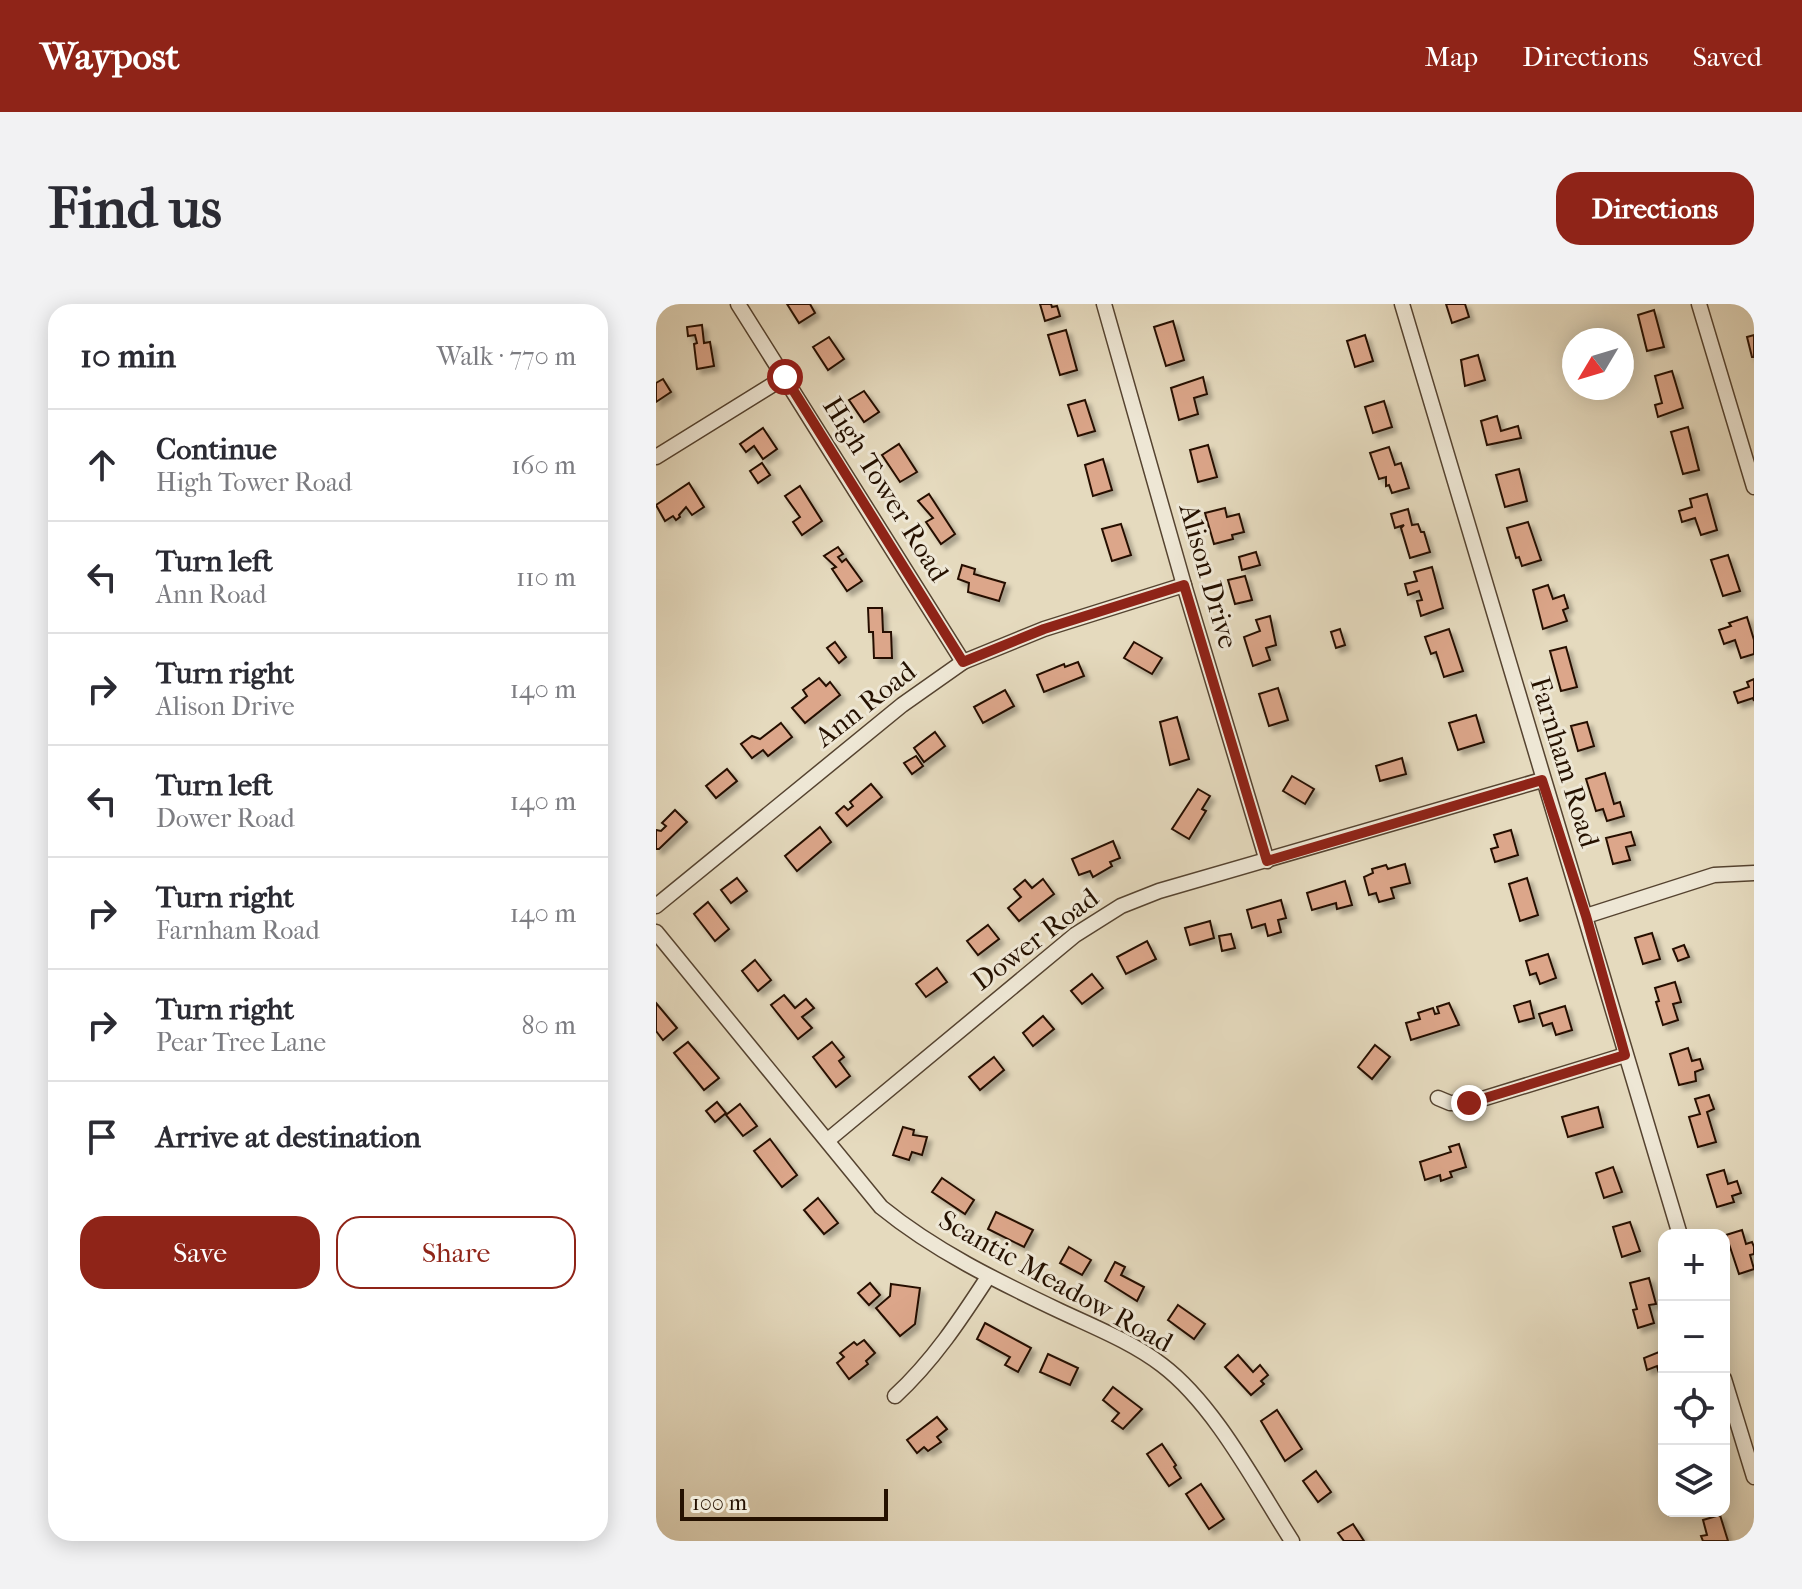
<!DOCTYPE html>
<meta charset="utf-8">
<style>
body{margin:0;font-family:"IM FELL French Canon",serif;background:#f2f2f3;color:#2b2b33}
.controls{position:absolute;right:24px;bottom:24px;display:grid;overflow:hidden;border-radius:16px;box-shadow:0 4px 20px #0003}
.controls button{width:72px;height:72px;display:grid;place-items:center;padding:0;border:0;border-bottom:2px solid #e1e1e2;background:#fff;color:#2b2b33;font:40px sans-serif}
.compass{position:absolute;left:906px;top:24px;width:72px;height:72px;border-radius:50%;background:#fff;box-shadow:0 4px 20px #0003;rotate:232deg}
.scale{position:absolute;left:24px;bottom:20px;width:208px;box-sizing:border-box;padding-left:8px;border:4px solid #251100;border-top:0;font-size:22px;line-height:28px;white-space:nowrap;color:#251100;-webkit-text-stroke:6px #eee7d5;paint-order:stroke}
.stop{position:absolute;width:24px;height:24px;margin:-18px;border:6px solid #8f2418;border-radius:50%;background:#fff}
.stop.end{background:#8f2418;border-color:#fff;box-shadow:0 2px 8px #0008}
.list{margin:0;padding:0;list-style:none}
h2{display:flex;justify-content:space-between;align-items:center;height:104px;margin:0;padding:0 32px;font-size:34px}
h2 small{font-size:26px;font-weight:400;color:#7c7c81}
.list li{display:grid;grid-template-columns:52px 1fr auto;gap:24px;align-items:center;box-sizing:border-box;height:112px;padding:0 32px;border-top:2px solid #e1e1e2}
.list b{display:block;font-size:30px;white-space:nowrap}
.list p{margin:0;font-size:26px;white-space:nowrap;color:#7c7c81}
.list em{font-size:26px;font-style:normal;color:#7c7c81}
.actions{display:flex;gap:16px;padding:24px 32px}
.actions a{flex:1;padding:18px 0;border:2px solid #8f2418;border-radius:24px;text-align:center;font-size:28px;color:#8f2418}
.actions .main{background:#8f2418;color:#fff}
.icon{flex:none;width:44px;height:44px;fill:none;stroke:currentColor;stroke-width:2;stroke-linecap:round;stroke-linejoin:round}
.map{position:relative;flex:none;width:1098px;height:1237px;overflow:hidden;border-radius:24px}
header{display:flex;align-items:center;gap:48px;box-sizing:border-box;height:112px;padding:0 40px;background:#8f2418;color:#fff}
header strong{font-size:38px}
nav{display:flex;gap:44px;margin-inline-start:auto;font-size:28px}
.intro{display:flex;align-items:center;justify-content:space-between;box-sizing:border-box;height:192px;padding:0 48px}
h1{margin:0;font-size:56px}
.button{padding:20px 36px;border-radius:24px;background:#8f2418;color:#fff;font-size:28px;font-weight:700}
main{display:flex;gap:48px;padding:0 48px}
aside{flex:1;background:#fff;border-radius:24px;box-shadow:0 4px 20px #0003}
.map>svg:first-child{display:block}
</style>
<header>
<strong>Waypost</strong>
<nav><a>Map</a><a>Directions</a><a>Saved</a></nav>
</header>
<div class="intro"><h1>Find us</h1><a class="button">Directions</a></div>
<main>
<aside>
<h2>10 min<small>Walk · 770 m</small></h2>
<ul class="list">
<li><svg class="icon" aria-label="ahead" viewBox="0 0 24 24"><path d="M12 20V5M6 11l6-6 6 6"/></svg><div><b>Continue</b><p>High Tower Road</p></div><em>160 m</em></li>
<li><svg class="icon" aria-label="left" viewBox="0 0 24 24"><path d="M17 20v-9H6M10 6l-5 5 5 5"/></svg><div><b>Turn left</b><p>Ann Road</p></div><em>110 m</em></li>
<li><svg class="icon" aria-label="right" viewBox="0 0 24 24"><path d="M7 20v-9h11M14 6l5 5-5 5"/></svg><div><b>Turn right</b><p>Alison Drive</p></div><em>140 m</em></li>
<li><svg class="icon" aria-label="left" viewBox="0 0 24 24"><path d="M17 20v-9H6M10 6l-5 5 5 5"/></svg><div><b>Turn left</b><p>Dower Road</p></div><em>140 m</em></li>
<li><svg class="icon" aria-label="right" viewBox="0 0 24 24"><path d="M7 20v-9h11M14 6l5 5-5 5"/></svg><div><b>Turn right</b><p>Farnham Road</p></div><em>140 m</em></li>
<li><svg class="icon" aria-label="right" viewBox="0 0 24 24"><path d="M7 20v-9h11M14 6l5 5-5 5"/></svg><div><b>Turn right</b><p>Pear Tree Lane</p></div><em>80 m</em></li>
<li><svg class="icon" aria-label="arrive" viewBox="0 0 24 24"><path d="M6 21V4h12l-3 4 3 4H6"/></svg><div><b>Arrive at destination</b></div></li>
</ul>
<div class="actions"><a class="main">Save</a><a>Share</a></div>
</aside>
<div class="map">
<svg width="1098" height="1237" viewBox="0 0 1098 1237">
<defs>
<filter id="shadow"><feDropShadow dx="4.5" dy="4.5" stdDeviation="2" flood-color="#0004"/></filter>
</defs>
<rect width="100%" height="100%" fill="#e5dabe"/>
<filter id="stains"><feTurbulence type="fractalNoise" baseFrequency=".0025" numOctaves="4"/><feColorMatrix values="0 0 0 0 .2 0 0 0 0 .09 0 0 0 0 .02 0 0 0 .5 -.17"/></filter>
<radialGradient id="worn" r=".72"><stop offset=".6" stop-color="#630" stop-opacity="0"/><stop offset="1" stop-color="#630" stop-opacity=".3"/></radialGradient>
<g fill="#dca68a" stroke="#251100" stroke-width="2" filter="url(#shadow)">
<polygon points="131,0 154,0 159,9 143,19"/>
<polygon points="384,0 395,0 396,3 401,2 404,12 389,17"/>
<polygon points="790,0 809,0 813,13 796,19"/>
<polygon points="998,6 1008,43 991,47 982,11"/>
<polygon points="517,17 528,56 510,62 498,23"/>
<polygon points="46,21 48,39 54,38 58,62 41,65 38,40 41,39 39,31 32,32 31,23"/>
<polygon points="410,26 421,66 404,71 392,31"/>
<polygon points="709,31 717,57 699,63 691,37"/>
<polygon points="1098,31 1098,53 1096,53 1091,33"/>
<polygon points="173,33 188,55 172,66 157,43"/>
<polygon points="822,51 829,76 809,82 805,56"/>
<polygon points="1016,67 1027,104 1002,113 999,101 1006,99 999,72"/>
<polygon points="547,73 551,90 538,94 542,110 523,116 515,84"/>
<polygon points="7,75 15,88 0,98 0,79"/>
<polygon points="208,87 223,108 208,118 193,96"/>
<polygon points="429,96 439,127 422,132 412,101"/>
<polygon points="728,97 736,123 717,129 709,103"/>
<polygon points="841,112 845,127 862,122 865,134 831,141 825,117"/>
<polygon points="1032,123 1043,166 1027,170 1015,128"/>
<polygon points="107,124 121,145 107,155 98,142 90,148 84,140"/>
<polygon points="243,140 261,168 244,178 226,151"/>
<polygon points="552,141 561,173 542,178 534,146"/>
<polygon points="733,143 739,161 745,159 753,184 736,189 733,181 730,182 730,173 723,175 714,149"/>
<polygon points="447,155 456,186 437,192 429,161"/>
<polygon points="106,159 114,171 102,179 94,167"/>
<polygon points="863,165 871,197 849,203 840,171"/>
<polygon points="33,179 48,203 36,211 30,203 23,211 24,213 20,216 17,212 9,217 0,201"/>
<polygon points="144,182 166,217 146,231 137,218 144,213 129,192"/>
<polygon points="273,190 299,230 285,240 270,218 277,214 262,197"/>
<polygon points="1051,190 1061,226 1045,231 1039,214 1026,218 1023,207 1036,203 1034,195"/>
<polygon points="569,204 571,213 583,210 588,228 576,231 577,235 558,240 549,209"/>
<polygon points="752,205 756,221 762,220 765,228 768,228 774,248 754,254 745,224 748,221 739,224 735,210"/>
<polygon points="872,218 885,256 866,262 863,253 860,254 851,224"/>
<polygon points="465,220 475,251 456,257 446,225"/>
<polygon points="182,243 187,250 182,253 186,258 190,255 206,277 191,287 176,265 180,263 168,252"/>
<polygon points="600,248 604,261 586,266 583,253"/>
<polygon points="1072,251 1084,287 1067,292 1055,256"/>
<polygon points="306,261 319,265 318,270 349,279 343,297 312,288 313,279 302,275"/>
<polygon points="776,263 787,304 765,312 761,297 766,296 763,287 752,291 749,280 761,277 758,268"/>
<polygon points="589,272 596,296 579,300 572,276"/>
<polygon points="892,281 897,295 908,291 912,304 907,306 911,317 887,325 877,286"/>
<polygon points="212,304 226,304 227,328 235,328 236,354 218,354 217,328 213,328"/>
<polygon points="614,312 620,341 610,344 614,356 597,362 588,333 604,327 600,316"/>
<polygon points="1091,313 1098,336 1098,350 1085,354 1079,336 1068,340 1063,326 1075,322 1073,319"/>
<polygon points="684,325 689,341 680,344 675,328"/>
<polygon points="793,325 807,367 788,373 780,348 775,350 769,333"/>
<polygon points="179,338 190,353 183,359 171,344"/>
<polygon points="478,338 506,354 496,370 468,354"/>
<polygon points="910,343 921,383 905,387 894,347"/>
<polygon points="422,358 428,372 388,388 381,371 408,360 409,363"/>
<polygon points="163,374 170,382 174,378 184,391 149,419 136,404 151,392 147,386"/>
<polygon points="1098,375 1098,397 1097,394 1082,399 1078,388 1093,383 1091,378"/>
<polygon points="622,384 632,416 613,422 603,390"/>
<polygon points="349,386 358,402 327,419 318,403"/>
<polygon points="820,411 828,438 802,446 793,419"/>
<polygon points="521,413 533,455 514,461 504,418"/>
<polygon points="931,418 938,442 922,447 915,422"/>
<polygon points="125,419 136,433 112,452 107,446 96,454 85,440 96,432 104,435"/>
<polygon points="279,428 289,442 268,458 258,444"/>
<polygon points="260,452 267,462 256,470 248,459"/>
<polygon points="746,454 750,470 724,477 720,462"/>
<polygon points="71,465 81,477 60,494 50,482"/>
<polygon points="949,469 958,500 964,498 968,512 951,517 947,505 940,507 930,475"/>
<polygon points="636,472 658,485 649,500 627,487"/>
<polygon points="215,480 226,493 191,522 180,509 188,502 192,506 197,502 194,498"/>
<polygon points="542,485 554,492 546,505 550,507 533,535 516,525"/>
<polygon points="19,506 31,518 3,545 0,545 0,526 5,527 10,522 6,519"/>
<polygon points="164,523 175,538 141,567 129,552"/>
<polygon points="855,526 862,551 839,558 835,545 842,543 838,531"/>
<polygon points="975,528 979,541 970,543 974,556 957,560 950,534"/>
<polygon points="457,537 464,554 454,558 456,562 437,573 434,567 423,571 416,555"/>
<polygon points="749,560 754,579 735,584 738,594 723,598 720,589 713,591 708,573 717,569 716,565 730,561 732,565"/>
<polygon points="81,574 91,587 75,599 65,586"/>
<polygon points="871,574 882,611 864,617 853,580"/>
<polygon points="387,575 398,590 363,617 352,604 365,593 358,585 369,576 376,584"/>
<polygon points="689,577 696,601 681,605 680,599 656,606 651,589"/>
<polygon points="625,596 630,614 622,616 625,628 612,632 609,620 596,624 591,606"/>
<polygon points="52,598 73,625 59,637 38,610"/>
<polygon points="554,617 558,634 534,641 529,624"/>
<polygon points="332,621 343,635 322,651 311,637"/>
<polygon points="996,629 1004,655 987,660 979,634"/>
<polygon points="575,630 579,644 566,647 563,632"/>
<polygon points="491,637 500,655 470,670 461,653"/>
<polygon points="1028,641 1033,653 1022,657 1017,645"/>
<polygon points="892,650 900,674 884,680 880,669 874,671 870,657"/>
<polygon points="99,656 115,676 102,687 86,667"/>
<polygon points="281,664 291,678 270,693 260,680"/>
<polygon points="436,670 447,684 426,700 415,687"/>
<polygon points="1019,678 1025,698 1017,700 1022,716 1007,721 1000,698 1003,697 999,684"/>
<polygon points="128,691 139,704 150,695 158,704 146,713 156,724 142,735 115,701"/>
<polygon points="874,697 878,714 863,718 858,702"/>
<polygon points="0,699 21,724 7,736 0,727"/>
<polygon points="793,699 803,721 755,736 750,719 764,715 762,709 777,704 779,710 783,709 781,703"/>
<polygon points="909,702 916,726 900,731 896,719 887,722 883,710"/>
<polygon points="387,712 398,725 377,742 367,729"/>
<polygon points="32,738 63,774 48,786 18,749"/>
<polygon points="176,738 188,753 183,757 194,772 180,783 157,753"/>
<polygon points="719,741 734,753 716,775 702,763"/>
<polygon points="1032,744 1036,757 1044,755 1047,765 1039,768 1040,777 1023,781 1014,750"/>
<polygon points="338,753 348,766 324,786 313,773"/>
<polygon points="1053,791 1058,805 1051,808 1060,838 1042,843 1033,813 1044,810 1039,795"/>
<polygon points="61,798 70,809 59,818 50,807"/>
<polygon points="84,800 101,822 87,832 70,811"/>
<polygon points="942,803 947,823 912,833 906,813"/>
<polygon points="247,823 258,826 257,831 271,833 266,851 256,848 253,856 237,851"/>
<polygon points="114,835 141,871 126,883 98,847"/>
<polygon points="803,840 810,863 794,868 796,873 785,877 784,871 769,876 764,858 795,848 793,843"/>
<polygon points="957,863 966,888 948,894 940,869"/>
<polygon points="1068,866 1072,880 1081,877 1085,889 1076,892 1078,898 1061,903 1051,871"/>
<polygon points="286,874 318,896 309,910 276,888"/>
<polygon points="162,894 182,919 168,930 148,906"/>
<polygon points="340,908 377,926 368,943 332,925"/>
<polygon points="974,918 984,947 966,953 957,923"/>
<polygon points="1086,926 1090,940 1096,938 1098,943 1098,950 1094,951 1098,965 1083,970 1070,931"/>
<polygon points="413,943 435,956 426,971 404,959"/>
<polygon points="459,958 469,963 465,971 488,983 481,997 449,977"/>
<polygon points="993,974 1000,1000 993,1001 998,1019 982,1024 977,1006 981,1005 974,979"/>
<polygon points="214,979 224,991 213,1001 202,989"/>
<polygon points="235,980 264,984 259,1020 244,1032 220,1004 234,992"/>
<polygon points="522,1001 549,1020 538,1035 512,1016"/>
<polygon points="329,1019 375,1044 362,1068 349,1061 354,1053 321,1035"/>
<polygon points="208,1036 219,1049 210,1057 212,1060 193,1075 181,1059 188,1053 184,1049 198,1038 201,1041"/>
<polygon points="1008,1046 1008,1075 1005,1076 1001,1062 991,1066 988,1054"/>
<polygon points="392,1050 422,1064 414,1081 384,1068"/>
<polygon points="582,1051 597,1068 604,1061 612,1071 605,1077 608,1080 595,1091 569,1063"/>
<polygon points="457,1083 486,1105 467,1125 456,1117 463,1109 447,1096"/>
<polygon points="621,1106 646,1145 629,1157 605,1117"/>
<polygon points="281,1113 291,1125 281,1133 285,1138 272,1147 268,1143 261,1149 251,1136"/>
<polygon points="506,1140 520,1161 518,1163 525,1174 513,1182 491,1150"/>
<polygon points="660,1167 675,1188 662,1198 647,1177"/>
<polygon points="545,1180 568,1215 553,1225 530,1190"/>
<polygon points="1064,1211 1072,1237 1047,1237 1045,1232 1051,1231 1047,1216"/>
<polygon points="697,1220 708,1237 688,1237 682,1229"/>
</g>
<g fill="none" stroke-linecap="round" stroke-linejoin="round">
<g stroke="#554330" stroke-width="17">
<g id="minor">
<polyline points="82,0 307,358"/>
<polyline points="448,0 528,281 611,557"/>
<polyline points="746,0 1024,931"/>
<polyline points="1043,0 1098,183"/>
<polyline points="0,153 129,73"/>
<polyline points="0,602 246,401 307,358 388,325 528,281"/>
<polyline points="930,612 1058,571 1098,569"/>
<path d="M0,628L225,903C279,947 341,977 404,1007C438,1023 476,1038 506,1061C559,1101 600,1181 636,1237"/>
<polyline points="782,794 794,799 813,799 969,751"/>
<polyline points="172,836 419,631 465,602 503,587 886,476"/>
<polyline points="1068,1075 1098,1173"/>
<path d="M239,1092C277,1057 304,1016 332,973"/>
</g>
</g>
<use href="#minor" stroke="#eee7d5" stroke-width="14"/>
</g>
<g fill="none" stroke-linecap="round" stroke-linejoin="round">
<polyline stroke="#8f2418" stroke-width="10" points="129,73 307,358 388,325 528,281 611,557 886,476 930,612 969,751 813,799"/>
</g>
<g text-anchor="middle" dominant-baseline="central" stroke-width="6" stroke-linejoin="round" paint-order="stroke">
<g font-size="28" fill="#251100" stroke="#eee7d5">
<text transform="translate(230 185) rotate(58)">High Tower Road</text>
<text transform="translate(553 272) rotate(74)">Alison Drive</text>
<text transform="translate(209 400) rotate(-38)">Ann Road</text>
<text transform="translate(909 458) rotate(73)">Farnham Road</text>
<text transform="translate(379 635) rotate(-37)">Dower Road</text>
<text transform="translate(400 977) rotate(29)">Scantic Meadow Road</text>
</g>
</g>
<rect width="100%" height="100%" filter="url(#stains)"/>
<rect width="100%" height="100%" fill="url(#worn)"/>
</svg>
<div class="controls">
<button>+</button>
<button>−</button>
<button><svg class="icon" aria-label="locate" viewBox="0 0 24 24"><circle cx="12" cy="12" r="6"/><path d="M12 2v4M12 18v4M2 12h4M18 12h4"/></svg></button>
<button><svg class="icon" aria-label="layers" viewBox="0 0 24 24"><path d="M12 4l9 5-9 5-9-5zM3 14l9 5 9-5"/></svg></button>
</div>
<svg class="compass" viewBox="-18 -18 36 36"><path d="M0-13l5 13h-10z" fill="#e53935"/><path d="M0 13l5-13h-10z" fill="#7c7c81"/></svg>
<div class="scale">100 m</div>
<div class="stop" style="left:129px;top:73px"></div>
<div class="stop end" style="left:813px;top:799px"></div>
</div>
</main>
